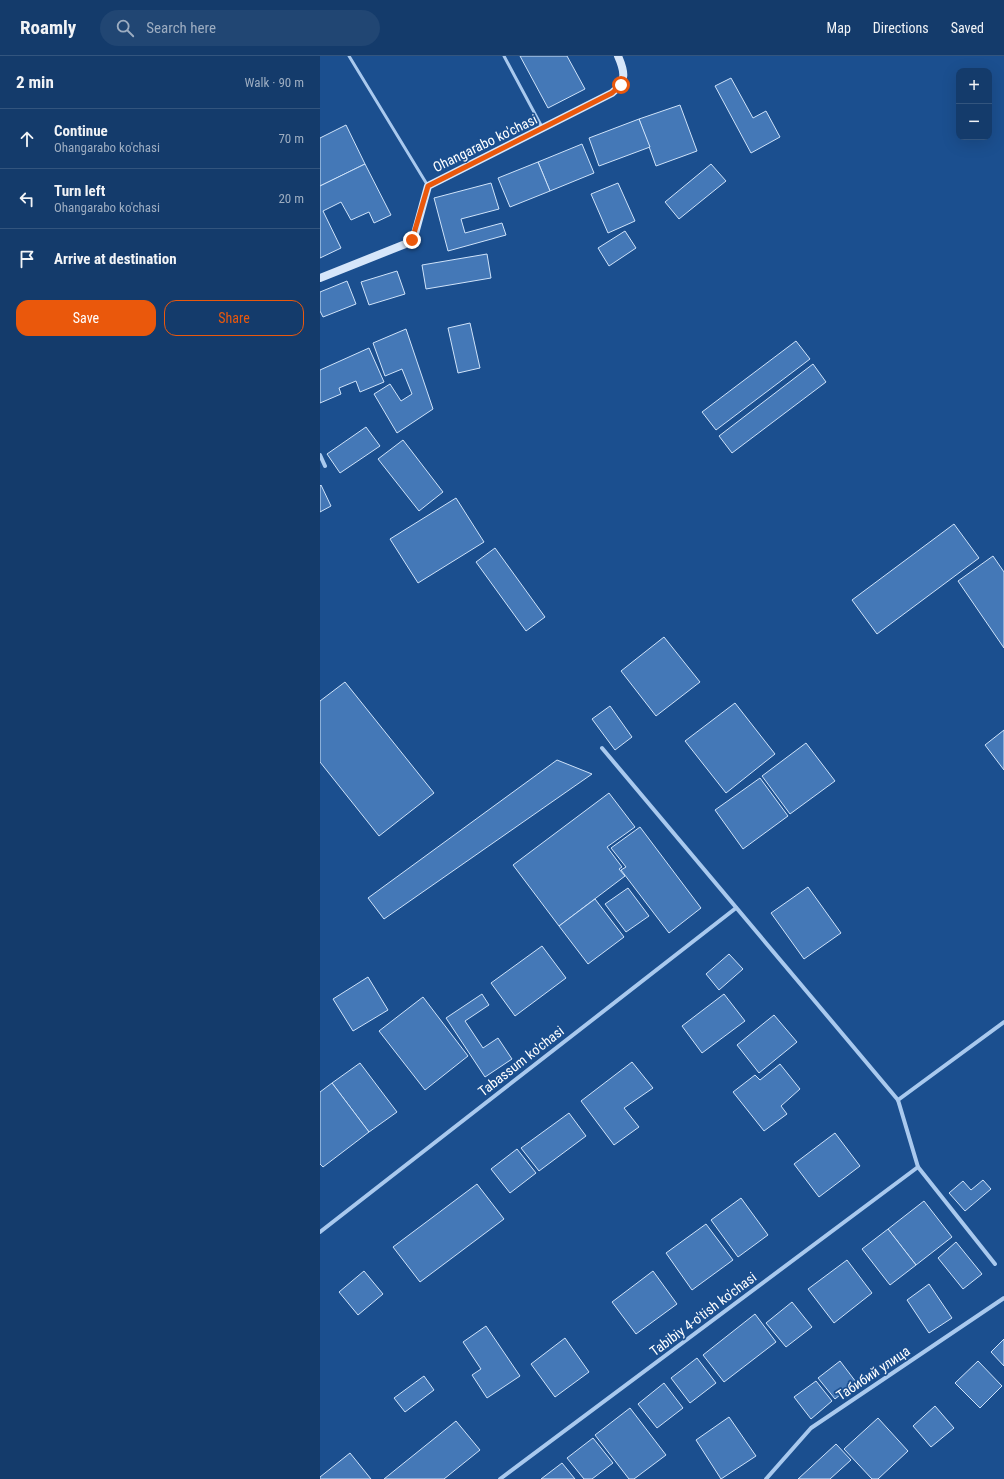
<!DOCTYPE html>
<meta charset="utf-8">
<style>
body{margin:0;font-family:"Roboto Condensed",sans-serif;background:#214673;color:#f1f3f6}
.controls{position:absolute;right:12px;top:12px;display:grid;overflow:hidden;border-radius:8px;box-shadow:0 4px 16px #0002}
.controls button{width:36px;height:36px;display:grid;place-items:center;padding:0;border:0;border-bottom:1px solid #33557e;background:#143b6b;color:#f1f3f6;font:20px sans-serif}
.stop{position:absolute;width:12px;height:12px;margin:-9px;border:3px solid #ea580c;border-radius:50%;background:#fff}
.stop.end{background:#ea580c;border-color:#fff;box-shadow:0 1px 4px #0008}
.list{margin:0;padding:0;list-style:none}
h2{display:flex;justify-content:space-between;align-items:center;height:52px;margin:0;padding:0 16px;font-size:17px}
h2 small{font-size:13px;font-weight:400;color:#9dadc1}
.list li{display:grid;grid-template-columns:26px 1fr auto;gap:12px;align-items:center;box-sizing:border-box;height:60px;padding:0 16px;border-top:1px solid #33557e}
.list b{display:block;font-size:15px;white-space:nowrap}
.list p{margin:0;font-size:13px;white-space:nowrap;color:#9dadc1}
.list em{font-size:13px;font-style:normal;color:#9dadc1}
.actions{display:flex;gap:8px;padding:12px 16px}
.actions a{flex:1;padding:9px 0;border:1px solid #ea580c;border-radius:12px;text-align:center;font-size:14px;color:#ea580c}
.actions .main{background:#ea580c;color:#fff}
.icon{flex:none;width:22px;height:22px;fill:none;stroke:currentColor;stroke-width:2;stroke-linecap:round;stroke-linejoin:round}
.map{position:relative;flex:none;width:684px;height:1423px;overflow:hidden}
header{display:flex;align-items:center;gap:24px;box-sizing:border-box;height:56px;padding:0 20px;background:#143b6b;border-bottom:1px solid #33557e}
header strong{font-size:19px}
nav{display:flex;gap:22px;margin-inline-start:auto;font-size:14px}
.search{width:280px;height:36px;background:#214673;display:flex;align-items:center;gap:10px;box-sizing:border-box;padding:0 14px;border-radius:22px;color:#9dadc1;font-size:15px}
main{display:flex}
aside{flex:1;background:#143b6b}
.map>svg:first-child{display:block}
</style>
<header>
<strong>Roamly</strong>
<div class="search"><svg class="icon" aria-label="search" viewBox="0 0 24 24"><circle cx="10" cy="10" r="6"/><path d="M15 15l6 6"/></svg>Search here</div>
<nav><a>Map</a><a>Directions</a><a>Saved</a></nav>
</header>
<main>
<aside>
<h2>2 min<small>Walk · 90 m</small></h2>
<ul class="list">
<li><svg class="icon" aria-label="ahead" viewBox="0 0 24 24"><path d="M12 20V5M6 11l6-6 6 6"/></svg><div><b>Continue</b><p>Ohangarabo ko'chasi</p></div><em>70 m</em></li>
<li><svg class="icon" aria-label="left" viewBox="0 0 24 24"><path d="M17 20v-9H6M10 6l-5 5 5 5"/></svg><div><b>Turn left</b><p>Ohangarabo ko'chasi</p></div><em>20 m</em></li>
<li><svg class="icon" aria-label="arrive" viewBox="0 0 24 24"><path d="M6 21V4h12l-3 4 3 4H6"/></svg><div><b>Arrive at destination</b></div></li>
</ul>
<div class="actions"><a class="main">Save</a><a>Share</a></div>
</aside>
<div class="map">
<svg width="684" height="1423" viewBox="0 0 684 1423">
<rect width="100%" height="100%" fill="#1b4f8f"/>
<g fill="#4478b7" stroke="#cfe3fa">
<polygon points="200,0 247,0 265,33 228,52"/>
<polygon points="411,22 433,62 446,55 460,81 431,97 395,30"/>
<polygon points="360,49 377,95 336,110 319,63"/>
<polygon points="319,63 330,91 279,110 269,82"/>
<polygon points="26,69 45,108 0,130 0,82"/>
<polygon points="262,88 274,117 230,135 218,106"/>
<polygon points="218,106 230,135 190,151 178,122"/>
<polygon points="45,108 71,159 54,167 49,156 31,164 21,146 3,155 21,192 0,202 0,130"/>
<polygon points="391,108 406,125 359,163 345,146"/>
<polygon points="171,127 179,153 141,163 145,177 182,167 186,179 128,195 114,142"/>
<polygon points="298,127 315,165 288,177 271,138"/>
<polygon points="305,175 316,192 289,210 278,192"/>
<polygon points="167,198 171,222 106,233 102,209"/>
<polygon points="77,215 85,238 49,249 41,226"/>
<polygon points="27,225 36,248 3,261 0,255 0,236"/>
<polygon points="150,267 160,312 138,317 128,272"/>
<polygon points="86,273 113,353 77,377 54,338 70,328 81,345 92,338 82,313 65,320 53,287"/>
<polygon points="476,285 490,303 396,374 382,356"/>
<polygon points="49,292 64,326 40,336 36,325 19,332 21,338 0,347 0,314"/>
<polygon points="493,308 506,326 412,397 399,380"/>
<polygon points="46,371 60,390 20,417 7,398"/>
<polygon points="83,384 123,436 99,455 58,403"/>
<polygon points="1,429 11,450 0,456 0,430"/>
<polygon points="136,442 164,486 98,527 70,483"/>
<polygon points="634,468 659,502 557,578 532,544"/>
<polygon points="175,492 225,561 206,575 156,506"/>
<polygon points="673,500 684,516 684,592 638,525"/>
<polygon points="344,581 380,626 336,660 301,615"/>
<polygon points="25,626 114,737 59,780 0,706 0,645"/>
<polygon points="415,647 455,698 406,737 365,685"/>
<polygon points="290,650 312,681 295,694 272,663"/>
<polygon points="684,674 684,714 665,689"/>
<polygon points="486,687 515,725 470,758 442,720"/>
<polygon points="237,704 272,718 64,863 48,842"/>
<polygon points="440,722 468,760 423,793 395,754"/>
<polygon points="289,737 315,771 287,791 302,811 299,813 305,820 239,870 193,809"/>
<polygon points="320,771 381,852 349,877 301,814 306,811 291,792"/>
<polygon points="488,831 521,877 484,903 451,857"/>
<polygon points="308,832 329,860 306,876 285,848"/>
<polygon points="275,843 304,881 268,908 239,870"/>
<polygon points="222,890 246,922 195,960 171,927"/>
<polygon points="409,898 423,913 399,934 386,918"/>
<polygon points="48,921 68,954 33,975 13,943"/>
<polygon points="162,938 169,949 145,965 163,992 178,982 192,1003 165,1021 126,962"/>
<polygon points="404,938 425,965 382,997 362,970"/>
<polygon points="103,941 148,1000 105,1034 59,975"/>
<polygon points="454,959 477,986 439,1017 417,989"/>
<polygon points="312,1006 333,1032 304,1052 319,1071 294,1089 261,1045"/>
<polygon points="40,1007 77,1056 49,1076 12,1027"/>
<polygon points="460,1008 480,1033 461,1050 467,1058 444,1075 413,1036 435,1019 440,1024"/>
<polygon points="12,1027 49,1076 3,1111 0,1108 0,1036"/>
<polygon points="249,1057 266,1080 219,1115 201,1092"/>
<polygon points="515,1077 540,1110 499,1141 474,1108"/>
<polygon points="197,1093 216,1117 190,1137 171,1113"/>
<polygon points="663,1124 671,1133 645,1155 629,1137 643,1125 651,1134"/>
<polygon points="157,1128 184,1163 100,1226 73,1191"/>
<polygon points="421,1142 448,1179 418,1201 391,1164"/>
<polygon points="604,1145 632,1181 596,1209 568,1173"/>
<polygon points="386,1168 413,1204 372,1234 346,1197"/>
<polygon points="568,1173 596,1209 570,1229 542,1193"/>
<polygon points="636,1186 662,1218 643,1233 618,1202"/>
<polygon points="527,1204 552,1237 514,1267 488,1233"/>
<polygon points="44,1215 63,1238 38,1259 19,1236"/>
<polygon points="333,1215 357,1248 316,1278 292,1246"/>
<polygon points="609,1228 632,1262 609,1277 587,1244"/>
<polygon points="472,1246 492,1271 466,1291 446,1267"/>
<polygon points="435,1258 456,1286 404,1326 383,1299"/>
<polygon points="166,1270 200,1320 167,1342 152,1319 161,1313 143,1286"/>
<polygon points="245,1282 269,1316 235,1341 211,1308"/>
<polygon points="684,1283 684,1310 671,1296"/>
<polygon points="377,1302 396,1327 370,1347 351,1322"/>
<polygon points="520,1305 536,1326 515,1343 498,1322"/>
<polygon points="658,1305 682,1330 660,1352 635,1327"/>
<polygon points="104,1320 114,1334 85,1356 74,1342"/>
<polygon points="496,1325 512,1345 491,1363 474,1341"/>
<polygon points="344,1327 363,1352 337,1372 318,1348"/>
<polygon points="615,1350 634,1372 611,1391 593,1370"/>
<polygon points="310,1352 346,1399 314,1423 309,1423 275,1379"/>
<polygon points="409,1361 436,1400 401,1423 376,1384"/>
<polygon points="558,1362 588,1395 558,1423 552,1423 524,1393"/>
<polygon points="136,1365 160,1394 124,1423 64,1423"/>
<polygon points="273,1382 293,1407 272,1423 264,1423 247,1402"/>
<polygon points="516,1388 531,1404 510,1423 478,1423"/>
<polygon points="30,1397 51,1423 0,1423 0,1421"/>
<polygon points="242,1407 255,1423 221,1423"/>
</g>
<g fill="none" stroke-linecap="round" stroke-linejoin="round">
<g stroke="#a9c9ee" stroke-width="3">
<polyline points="29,0 108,130"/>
<polyline points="184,0 222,71"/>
</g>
<g stroke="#a9c9ee" stroke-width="4">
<polyline points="0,399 5,410"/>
<polyline points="282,692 578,1044 598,1111 675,1208"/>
<polyline points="578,1044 684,966"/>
<polyline points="0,1176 416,852"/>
<polyline points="180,1423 598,1111"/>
<polyline points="446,1423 491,1372 684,1242"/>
</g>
<path stroke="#d6e6fa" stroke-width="8" d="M0,222L93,185L108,130L292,37C307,25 305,16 298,0"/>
</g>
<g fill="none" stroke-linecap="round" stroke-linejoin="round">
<polyline stroke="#ea580c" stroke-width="5" points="92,184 108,130 292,37 301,29"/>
</g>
<g text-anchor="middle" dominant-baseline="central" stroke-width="3.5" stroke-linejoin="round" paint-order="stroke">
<g font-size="14" fill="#fff" stroke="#1b4f8f">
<text transform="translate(165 87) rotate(-26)">Ohangarabo ko'chasi</text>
<text transform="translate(201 1005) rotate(-38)">Tabassum ko'chasi</text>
<text transform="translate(383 1258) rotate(-37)">Tabibiy 4-o'tish ko'chasi</text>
<text transform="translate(553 1317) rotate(-34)">Табибий улица</text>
</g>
</g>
</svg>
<div class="controls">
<button>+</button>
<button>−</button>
</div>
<div class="stop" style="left:301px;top:29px"></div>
<div class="stop end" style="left:92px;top:184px"></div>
</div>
</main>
